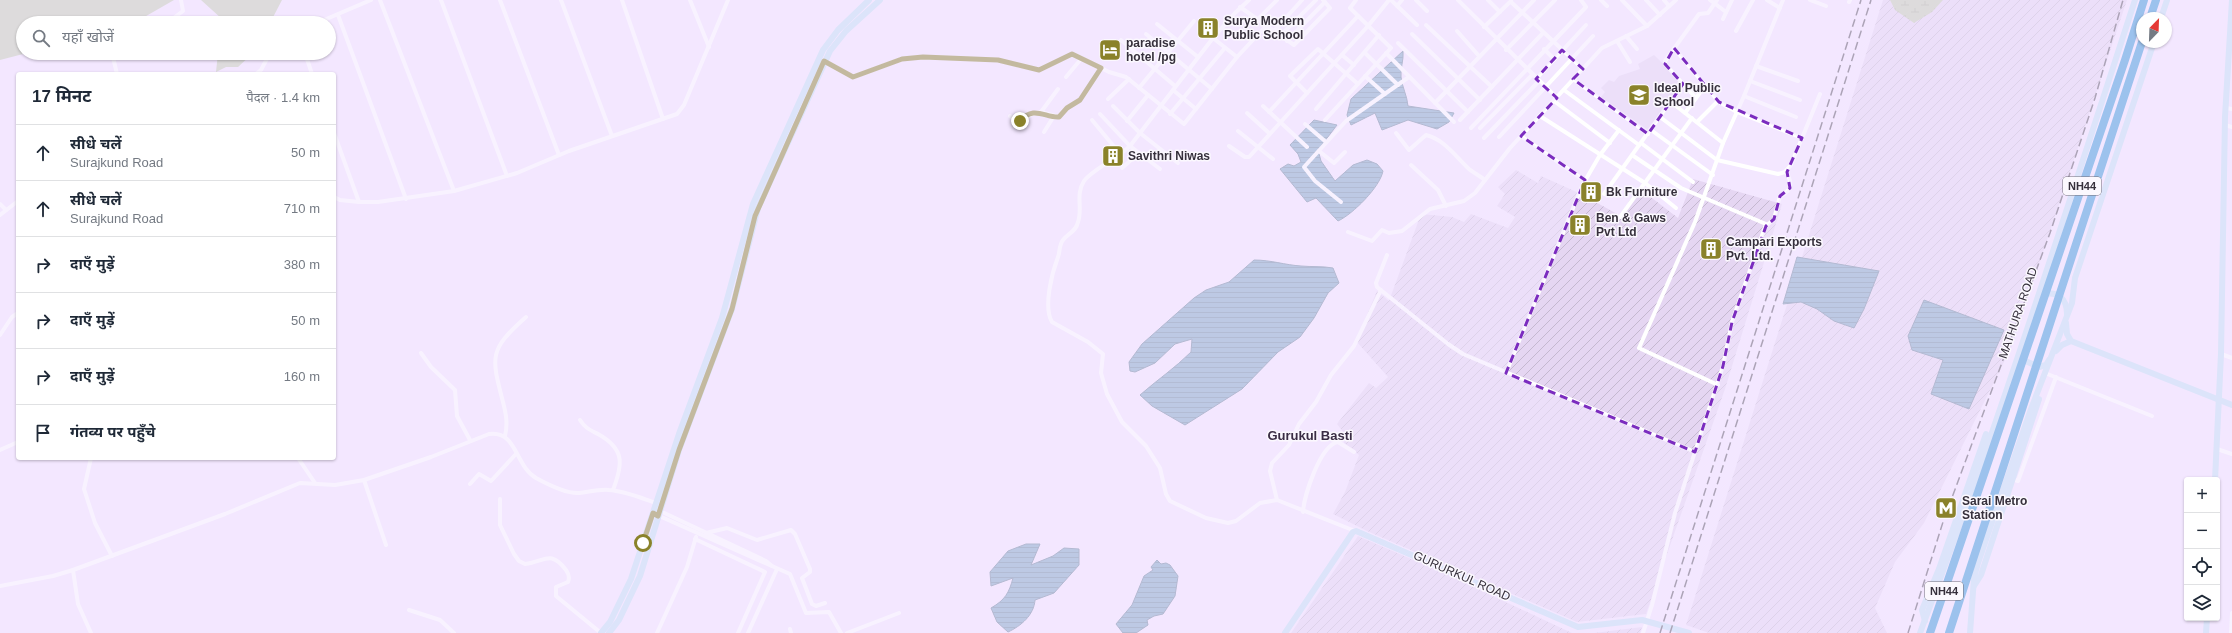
<!DOCTYPE html>
<html lang="hi">
<meta charset="utf-8">
<style>
body{margin:0;font-family:Arial,"Noto Sans Devanagari",sans-serif;background:#f2f2f3;color:#1f2937}
.controls{position:absolute;right:12px;bottom:12px;display:grid;overflow:hidden;border-radius:4px;box-shadow:0 1px 3px #0004}
.controls button{width:36px;height:36px;display:grid;place-items:center;padding:0;border:0;border-bottom:1px solid #e0e1e3;background:#fff;color:#1f2937;font:20px sans-serif}
.compass{position:absolute;left:2136px;top:12px;width:36px;height:36px;border-radius:50%;background:#fff;box-shadow:0 1px 3px #0004;rotate:23deg}
.stop{position:absolute;width:12px;height:12px;margin:-9px;border:3px solid #8a822a;border-radius:50%;background:#fff}
.stop.end{background:#8a822a;border-color:#fff;box-shadow:0 1px 4px #0008}
.list{margin:0;padding:0;list-style:none}
h2{display:flex;justify-content:space-between;align-items:center;height:52px;margin:0;padding:0 16px;font-size:17px}
h2 small{font-size:13px;font-weight:400;color:#747a83}
.list li{display:grid;grid-template-columns:26px 1fr auto;gap:12px;align-items:center;box-sizing:border-box;height:56px;padding:0 16px;border-top:1px solid #e0e1e3}
.list b{display:block;font-size:15px;white-space:nowrap}
.list p{margin:0;font-size:13px;white-space:nowrap;color:#747a83}
.list em{font-size:13px;font-style:normal;color:#747a83}
.icon{flex:none;width:22px;height:22px;fill:none;stroke:currentColor;stroke-width:2;stroke-linecap:round;stroke-linejoin:round}
.map{position:relative;flex:none;width:2232px;height:633px;overflow:hidden}
.search{position:absolute;background:#fff;box-shadow:0 1px 3px #0004;left:16px;top:16px;width:320px;height:44px;display:flex;align-items:center;gap:10px;box-sizing:border-box;padding:0 14px;border-radius:22px;color:#747a83;font-size:15px}
.panel{position:absolute;background:#fff;box-shadow:0 1px 3px #0004;left:16px;top:72px;width:320px;height:388px;border-radius:4px}
.map>svg:first-child{display:block}
</style>
<div class="map">
<svg width="2232" height="633" viewBox="0 0 2232 633">
<defs>
<pattern id="industrial-furrows" width="10" height="10" patternUnits="userSpaceOnUse"><rect width="10" height="10" fill="#e5d6f2"/><path d="M-1 1l2-2M0 10L10 0M9 11l2-2" fill="none" stroke="#c5b8d0"/></pattern>
<pattern id="wetland-marsh" width="20" height="14" patternUnits="userSpaceOnUse"><rect width="20" height="14" fill="#c4cdb1"/><path d="M1 5h8M5 5V1M11 12h8M15 12V8" fill="none" stroke="#a9b099"/></pattern>
<pattern id="water-rules" width="6" height="5" patternUnits="userSpaceOnUse"><rect width="6" height="5" fill="#7da5c4"/><path d="M0 2.5h6" fill="none" stroke="#6787a0"/></pattern>
</defs>
<rect width="100%" height="100%" fill="#f3e7ff"/>
<g fill="url(#industrial-furrows)">
<polygon points="1883,0 2127,0 2012,346 1924,523 1895,562 1875,608 1887,633 1709,633 1686,625"/>
<polygon points="1516,170 1538,183 1541,176 1581,194 1619,215 1639,188 1678,218 1693,179 1782,204 1725,389 1646,614 1577,622 1367,531 1333,514 1345,492 1359,455 1344,443 1346,436 1337,424 1369,383 1376,388 1388,377 1356,341 1377,291 1389,301 1421,214 1452,217 1464,222 1471,214 1508,228 1515,217 1497,206 1505,194 1498,187"/>
<polygon points="1358,536 1444,573 1572,633 1291,633"/>
<polygon points="1642,627 1640,633 1594,633"/>
</g>
<polygon fill="#e5d6f2" points="1654,55 1680,80 1680,85 1648,130 1601,97 1605,92 1601,88 1609,80 1614,82 1619,76 1640,69 1638,64"/>
<g fill="#c4cdb1">
<polygon points="0,0 174,0 134,23 23,23 23,53 27,53 0,60"/>
<polygon points="201,0 282,0 270,23 220,23 222,19"/>
<polygon points="218,53 253,53 238,67 226,67 216,72"/>
</g>
<polygon fill="url(#wetland-marsh)" points="1890,0 1943,0 1932,12 1914,23 1895,10"/>
<g fill="url(#water-rules)" stroke="#68829b">
<path d="M1403,51C1404,60 1400,69 1401,77C1402,87 1407,95 1408,106L1454,113L1449,122L1437,129L1408,120L1382,130L1375,113L1351,125L1347,115L1351,99Z"/>
<path d="M1314,120L1337,125L1318,150L1321,161L1335,181L1353,165L1367,160L1377,164L1383,171C1380,187 1353,214 1338,221L1316,198L1307,202L1280,169L1288,164L1294,166L1301,162L1298,154L1290,145Z"/>
<polygon points="1797,257 1879,271 1864,309 1854,328 1834,321 1817,309 1801,302 1783,304"/>
<path d="M1254,260C1271,260 1285,265 1301,266C1312,267 1322,266 1333,268L1339,283L1328,293L1314,318L1300,337L1278,352L1242,389L1185,425L1152,406L1140,395C1157,380 1175,368 1191,352L1192,339L1175,344L1155,363L1135,372L1130,371L1129,362L1142,344L1194,298L1206,290L1229,282Z"/>
<polygon points="1924,300 2004,330 1969,409 1931,394 1943,360 1912,350 1908,336"/>
<path d="M1026,544H1040L1031,565L1053,556L1064,548L1079,549V565L1054,593L1035,600C1034,615 1021,626 1008,632L997,622L991,608C1005,600 1009,593 1013,578L991,586L990,572L1008,551Z"/>
<polygon points="1157,560 1161,564 1166,563 1170,565 1178,576 1175,596 1163,614 1154,616 1147,620 1148,625 1136,633 1123,633 1116,624 1132,605 1144,576 1153,570 1151,567"/>
</g>
<g fill="none" stroke-linecap="round" stroke-linejoin="round">
<g stroke="#fff" stroke-width="4">
<polyline points="380,0 454,191"/>
<polyline points="441,0 507,176"/>
<polyline points="500,0 559,155"/>
<polyline points="561,0 612,136"/>
<polyline points="622,0 663,119"/>
<polyline points="690,0 709,47"/>
<path d="M1249,0L1235,13L1213,38L1130,146C1118,158 1092,170 1084,181C1075,195 1083,208 1078,222C1076,232 1068,233 1063,240C1059,245 1060,252 1058,257C1052,273 1043,307 1052,322L1088,342L1103,354L1101,373L1107,394L1122,422L1146,446L1160,468L1166,494L1170,501L1206,518L1228,523L1236,521L1260,503L1277,500L1355,531"/>
<polyline points="1391,0 1417,25"/>
<polyline points="1416,0 1427,11"/>
<polyline points="1458,0 1557,98"/>
<polyline points="1488,0 1500,12"/>
<polyline points="1601,0 1607,6"/>
<polyline points="1622,0 1647,26"/>
<polyline points="1646,0 1660,15"/>
<polyline points="1664,0 1669,6"/>
<polyline points="1710,0 1726,12"/>
<polyline points="1767,0 1780,8"/>
<polyline points="1810,0 1826,6"/>
<polyline points="1511,2 1583,69"/>
<polyline points="1849,2 1850,0"/>
<polyline points="1397,6 1402,0"/>
<polyline points="1240,7 1294,45 1330,8 1323,0"/>
<polyline points="338,15 406,199"/>
<polyline points="1258,19 1277,0"/>
<polyline points="1723,19 1732,0"/>
<polyline points="167,23 183,11 181,0"/>
<polyline points="317,23 371,0"/>
<polyline points="1157,24 1198,57"/>
<polyline points="1426,25 1492,87"/>
<polyline points="1484,27 1511,1"/>
<polyline points="1274,31 1302,0"/>
<polyline points="1457,31 1479,56"/>
<polyline points="1736,31 1753,0"/>
<polyline points="1146,34 1212,89"/>
<polyline points="1412,34 1480,100"/>
<polyline points="1280,36 1316,0"/>
<polyline points="1626,36 1637,49"/>
<polyline points="1213,38 1237,57"/>
<polyline points="1121,40 1175,86"/>
<polyline points="1287,41 1325,2"/>
<polyline points="1617,41 1630,62"/>
<polyline points="1398,43 1468,112"/>
<polyline points="1674,48 1719,102 1737,112 1802,138"/>
<polyline points="1544,49 1554,59"/>
<polyline points="1506,50 1555,0"/>
<polyline points="112,53 117,74"/>
<polyline points="305,53 312,74"/>
<polyline points="1365,53 1398,85"/>
<polyline points="1386,53 1454,122"/>
<polyline points="1342,55 1354,65"/>
<polyline points="825,61 853,77 902,59 923,57 998,60 1039,70 1073,54 1109,72 1126,77 1184,124 1237,57 1266,26"/>
<polyline points="1756,66 1798,81"/>
<polyline points="256,74 261,70 270,53"/>
<polyline points="1365,76 1385,94"/>
<polyline points="1066,77 1081,59"/>
<polyline points="1536,79 1586,25"/>
<polyline points="1573,79 1648,134"/>
<polyline points="1750,81 1800,100"/>
<polyline points="1683,84 1696,98"/>
<polyline points="1139,88 1194,21"/>
<polyline points="1173,90 1196,109"/>
<polyline points="1564,90 1639,145"/>
<polyline points="1307,93 1290,76 1318,49 1358,84"/>
<polyline points="1744,96 1796,117"/>
<polyline points="1108,99 1129,79"/>
<polyline points="1554,101 1610,143"/>
<polyline points="1671,102 1723,143 1695,222 1639,348 1718,385"/>
<polyline points="1435,103 1534,0"/>
<polyline points="1113,106 1140,133 1178,163"/>
<polyline points="1263,106 1307,147"/>
<polyline points="2226,108 2232,109"/>
<polyline points="1316,109 1379,35"/>
<polyline points="1041,112 1058,89"/>
<polyline points="1269,112 1358,16"/>
<polyline points="1247,113 1269,133"/>
<polyline points="1685,113 1705,86"/>
<polyline points="1100,114 1130,146 1160,169"/>
<polyline points="1170,114 1224,49"/>
<polyline points="1010,116 1019,122 1032,114 1041,112 1059,117 1067,108 1080,100 1101,68"/>
<polyline points="1540,116 1645,183 1676,208"/>
<polyline points="1660,117 1717,160 1778,174 1785,172 1791,165 1820,94"/>
<polyline points="1092,120 1121,155"/>
<polyline points="1325,120 1391,48 1350,8 1356,0"/>
<polyline points="1460,120 1543,33"/>
<polyline points="1127,121 1148,95"/>
<polyline points="1697,122 1718,101"/>
<polyline points="1305,124 1326,142"/>
<polyline points="2225,125 2232,127"/>
<polyline points="1471,128 1586,7 1581,0"/>
<polyline points="1480,128 1532,75"/>
<polyline points="1651,130 1713,175"/>
<polyline points="1238,131 1273,159"/>
<polyline points="1044,132 1054,116"/>
<polyline points="334,133 359,202"/>
<path d="M1396,133L1409,150L1426,135C1444,139 1456,157 1469,169C1474,173 1480,176 1485,180"/>
<polyline points="1521,136 1585,181"/>
<polyline points="1499,137 1593,36"/>
<polyline points="1484,138 1539,81"/>
<polyline points="1641,143 1693,182"/>
<polyline points="1723,143 1744,96 1783,0"/>
<polyline points="1229,146 1245,157 1249,157 1368,26 1389,0"/>
<polyline points="1319,151 1334,163 1345,152"/>
<polyline points="1632,155 1681,188 1766,224 1732,322 1723,366 1675,513 1652,605 1643,633"/>
<polyline points="1411,165 1438,190 1446,206"/>
<polyline points="1122,168 1139,153"/>
<polyline points="1604,194 1683,84 1665,64 1665,61 1699,14 1708,13 1717,0"/>
<polyline points="334,197 340,200 359,202 378,202 454,191 517,173 569,151 677,114 684,105 728,0"/>
<polyline points="1341,202 1315,181 1304,167 1346,121 1409,77"/>
<polyline points="0,204 6,210"/>
<polyline points="0,215 18,201"/>
<polyline points="1620,217 1692,118"/>
<path d="M1766,226L1774,219L1780,196C1793,191 1792,182 1786,171"/>
<polyline points="1348,232 1372,241 1382,230 1389,233 1402,231 1430,209 1464,201 1475,193 1510,148 1602,48 1647,26 1676,0"/>
<polyline points="1387,255 1376,283 1377,287 1448,344 1463,354 1695,452"/>
<polyline points="0,335 12,317 18,313"/>
<polyline points="421,353 431,367 455,390 457,416 470,440"/>
<polyline points="2221,354 2232,358"/>
<polyline points="1506,373 1582,186 1600,155 1619,130"/>
<polyline points="2045,373 2152,416"/>
<path d="M580,420C585,428 590,430 598,434C625,449 623,464 613,490"/>
<path d="M505,436C508,423 506,414 503,402C491,356 489,350 526,317"/>
<polyline points="2217,449 2232,454"/>
<polyline points="0,450 18,442"/>
<polyline points="91,458 84,489 95,523 112,556"/>
<polyline points="298,458 315,483"/>
<polyline points="2012,479 2018,481 2056,377"/>
<polyline points="364,480 386,545"/>
<polyline points="470,484 479,474 491,481 516,454"/>
<path d="M500,499V525L514,554L519,561L525,564C545,562 550,549 566,570C569,574 570,577 568,582L556,587V596L601,633"/>
<polyline points="1277,500 1270,471 1272,463 1289,445 1299,424 1316,402 1331,375 1354,346 1381,290"/>
<polyline points="658,510 766,561 772,566"/>
<path d="M1303,512C1304,496 1320,445 1338,442L1354,452"/>
<polyline points="657,515 790,574 806,613 829,612 841,633"/>
<polyline points="706,533 727,528 757,540 791,530 795,534 810,569 810,572 802,578 812,604 816,606 825,603"/>
<polyline points="695,539 765,572 738,633"/>
<polyline points="73,570 78,604 91,633"/>
<path d="M0,586L53,576L73,570L225,514L300,483L335,485L364,480L431,457L489,434C517,430 515,466 536,478C547,484 566,494 579,493C589,492 599,489 609,490C625,491 641,498 656,503"/>
<polyline points="409,610 440,620 454,633"/>
<polyline points="790,629 791,633"/>
<polyline points="657,633 687,567 696,537"/>
<polyline points="748,633 777,569"/>
<polyline points="847,633 899,613"/>
<polyline points="2231,633 2232,613"/>
</g>
<g stroke="#c2dff3" stroke-width="6">
<polyline points="2161,18 2167,0"/>
<path d="M2042,295C2058,290 2067,299 2067,314"/>
<polyline points="2066,323 2067,334 2071,341 2232,405"/>
<polyline points="2056,351 2062,345 2071,341"/>
<polyline points="2021,359 2039,367 2046,365 2049,360"/>
<polyline points="2215,480 2221,354 2225,117 2232,0"/>
<polyline points="1974,586 1981,575 2039,399"/>
<polyline points="1925,621 1922,610 1939,569 1986,434"/>
<polyline points="601,633 610,622 631,579 680,431 722,318 753,204 823,50 838,30 869,0"/>
<polyline points="609,633 619,620 640,576 679,450 732,309 758,208 830,51 846,31 880,0"/>
<polyline points="1285,633 1353,532 1356,531 1578,627 1642,620 1689,633"/>
<path d="M1920,633C1998,425 2066,212 2135,0"/>
<polyline points="1970,633 1974,578 1978,563 2031,409 2072,303 2075,278 2154,42"/>
<polyline points="2206,633 2207,618"/>
</g>
<g stroke="#3394d7" stroke-width="8">
<polyline points="2150,18 2156,0"/>
<polyline points="1930,633 2125,60 2144,0"/>
<polyline points="1949,633 2142,42"/>
</g>
<g stroke="#58515f" stroke-width="1.5" stroke-dasharray="8 4" stroke-linecap="butt">
<polyline points="1660,633 1861,0"/>
<polyline points="1670,633 1871,0"/>
<polyline points="1908,633 1943,522 2050,233 2095,98 2123,0"/>
</g>
</g>
<g fill="none" stroke-linecap="round" stroke-linejoin="round">
<path stroke="#8a822a" stroke-width="5" d="M643,543L653,513L658,516L679,450L732,309L755,216L824,61L853,77L902,59L923,57L998,60L1039,70L1072,54L1101,68L1080,100L1067,108L1059,117C1045,118 1034,105 1020,121"/>
</g>
<path d="M0 0H2232V633H0ZM1674,48L1719,102L1802,138L1787,172L1790,188L1780,196L1774,219L1766,226L1732,322L1723,366L1695,452L1506,373L1585,180L1521,136L1557,98L1536,79L1562,50L1583,69L1573,79L1648,134L1683,84L1665,64Z" fill="#f3e7ff" fill-opacity=".55" fill-rule="evenodd"/>
<path fill="none" stroke="#7b2cbf" stroke-width="3" stroke-dasharray="8 5" stroke-linejoin="round" d="M1674,48L1719,102L1802,138L1787,172L1790,188L1780,196L1774,219L1766,226L1732,322L1723,366L1695,452L1506,373L1585,180L1521,136L1557,98L1536,79L1562,50L1583,69L1573,79L1648,134L1683,84L1665,64Z"/>
<defs>
<g id="building-square" transform="scale(1.15)"><rect x="-9" y="-9" width="18" height="18" rx="4" fill="#8a822a" stroke="#fbf8fe"/><path d="M-4-6H4V6H1V3H-1V6H-4ZM-2.5-4.3h1.7v1.8h-1.7ZM.8-4.3h1.7v1.8H.8ZM-2.5-1h1.7V.8h-1.7ZM.8-1h1.7V.8H.8Z" fill="#fff"/></g>
<g id="hotel-square" transform="scale(1.15)"><rect x="-9" y="-9" width="18" height="18" rx="4" fill="#8a822a" stroke="#fbf8fe"/><path d="M-6-4.5h1.5V1H6V5H4.5V3h-9V5H-6ZM-4 0a1.8 1.8 0 1 1 3.6 0ZM.5 0V-2.5h3Q6-2.5 6 0Z" fill="#fff"/></g>
<g id="school-square" transform="scale(1.15)"><rect x="-9" y="-9" width="18" height="18" rx="4" fill="#8a822a" stroke="#fbf8fe"/><path d="M0-5L7-2L0 1L-7-2ZM-4 1L0 2.5L4 1V4Q0 6-4 4Z" fill="#fff"/></g>
<g id="metro-square" transform="scale(1.15)"><rect x="-9" y="-9" width="18" height="18" rx="4" fill="#8a822a" stroke="#fbf8fe"/><path d="M-5.5 5V-5H-3L0 0L3-5H5.5V5H3V-.5L0 4L-3-.5V5Z" fill="#fff"/></g>
</defs>
<g fill-rule="evenodd">
<use href="#building-square" x="1208" y="28"/>
<use href="#hotel-square" x="1110" y="50"/>
<use href="#school-square" x="1639" y="95"/>
<use href="#building-square" x="1113" y="156"/>
<use href="#building-square" x="1591" y="192"/>
<use href="#building-square" x="1580" y="225"/>
<use href="#building-square" x="1711" y="249"/>
<use href="#metro-square" x="1946" y="508"/>
</g>
<g text-anchor="middle" dominant-baseline="central" stroke-width="3" stroke-linejoin="round" paint-order="stroke">
<g fill="#fbf8fe" stroke="#716c76" stroke-width="1">
<rect x="2063" y="177" width="38" height="18" rx="3"/>
<rect x="1925" y="582" width="38" height="18" rx="3"/>
</g>
<g font-size="11" font-weight="bold" fill="#36303c">
<text x="2082" y="186">NH44</text>
<text x="1944" y="591">NH44</text>
</g>
<g font-size="12" font-weight="bold" fill="#36303c" stroke="#fbf8fe" text-anchor="start">
<text x="1224" y="21">Surya Modern<tspan x="1224" dy="14">Public School</tspan></text>
<text x="1126" y="43">paradise<tspan x="1126" dy="14">hotel /pg</tspan></text>
<text x="1654" y="88">Ideal Public<tspan x="1654" dy="14">School</tspan></text>
<text x="1128" y="156">Savithri Niwas</text>
<text x="1606" y="192">Bk Furniture</text>
<text x="1596" y="218">Ben &amp; Gaws<tspan x="1596" dy="14">Pvt Ltd</tspan></text>
<text x="1726" y="242">Campari Exports<tspan x="1726" dy="14">Pvt. Ltd.</tspan></text>
<text x="1962" y="501">Sarai Metro<tspan x="1962" dy="14">Station</tspan></text>
</g>
<g font-size="12" fill="#36303c" stroke="#fbf8fe">
<text transform="translate(2018 313) rotate(-71)">MATHURA ROAD</text>
<text transform="translate(1462 576) rotate(24)">GURURKUL ROAD</text>
</g>
<g font-size="13" font-weight="bold" fill="#3a2d44" stroke="#fbf8fe">
<text x="1310" y="435">Gurukul Basti</text>
</g>
</g>
</svg>
<div class="controls">
<button>+</button>
<button>−</button>
<button><svg class="icon" aria-label="locate" viewBox="0 0 24 24"><circle cx="12" cy="12" r="6"/><path d="M12 2v4M12 18v4M2 12h4M18 12h4"/></svg></button>
<button><svg class="icon" aria-label="layers" viewBox="0 0 24 24"><path d="M12 4l9 5-9 5-9-5zM3 14l9 5 9-5"/></svg></button>
</div>
<svg class="compass" viewBox="-18 -18 36 36"><path d="M0-13l5 13h-10z" fill="#e53935"/><path d="M0 13l5-13h-10z" fill="#747a83"/></svg>
<div class="stop" style="left:643px;top:543px"></div>
<div class="stop end" style="left:1020px;top:121px"></div>
<div class="search"><svg class="icon" aria-label="search" viewBox="0 0 24 24"><circle cx="10" cy="10" r="6"/><path d="M15 15l6 6"/></svg>यहाँ खोजें</div>
<section class="panel">
<h2>17 मिनट<small>पैदल · 1.4 km</small></h2>
<ul class="list">
<li><svg class="icon" aria-label="ahead" viewBox="0 0 24 24"><path d="M12 20V5M6 11l6-6 6 6"/></svg><div><b>सीधे चलें</b><p>Surajkund Road</p></div><em>50 m</em></li>
<li><svg class="icon" aria-label="ahead" viewBox="0 0 24 24"><path d="M12 20V5M6 11l6-6 6 6"/></svg><div><b>सीधे चलें</b><p>Surajkund Road</p></div><em>710 m</em></li>
<li><svg class="icon" aria-label="right" viewBox="0 0 24 24"><path d="M7 20v-9h11M14 6l5 5-5 5"/></svg><div><b>दाएँ मुड़ें</b></div><em>380 m</em></li>
<li><svg class="icon" aria-label="right" viewBox="0 0 24 24"><path d="M7 20v-9h11M14 6l5 5-5 5"/></svg><div><b>दाएँ मुड़ें</b></div><em>50 m</em></li>
<li><svg class="icon" aria-label="right" viewBox="0 0 24 24"><path d="M7 20v-9h11M14 6l5 5-5 5"/></svg><div><b>दाएँ मुड़ें</b></div><em>160 m</em></li>
<li><svg class="icon" aria-label="arrive" viewBox="0 0 24 24"><path d="M6 21V4h12l-3 4 3 4H6"/></svg><div><b>गंतव्य पर पहुँचे</b></div></li>
</ul>
</section>
</div>
